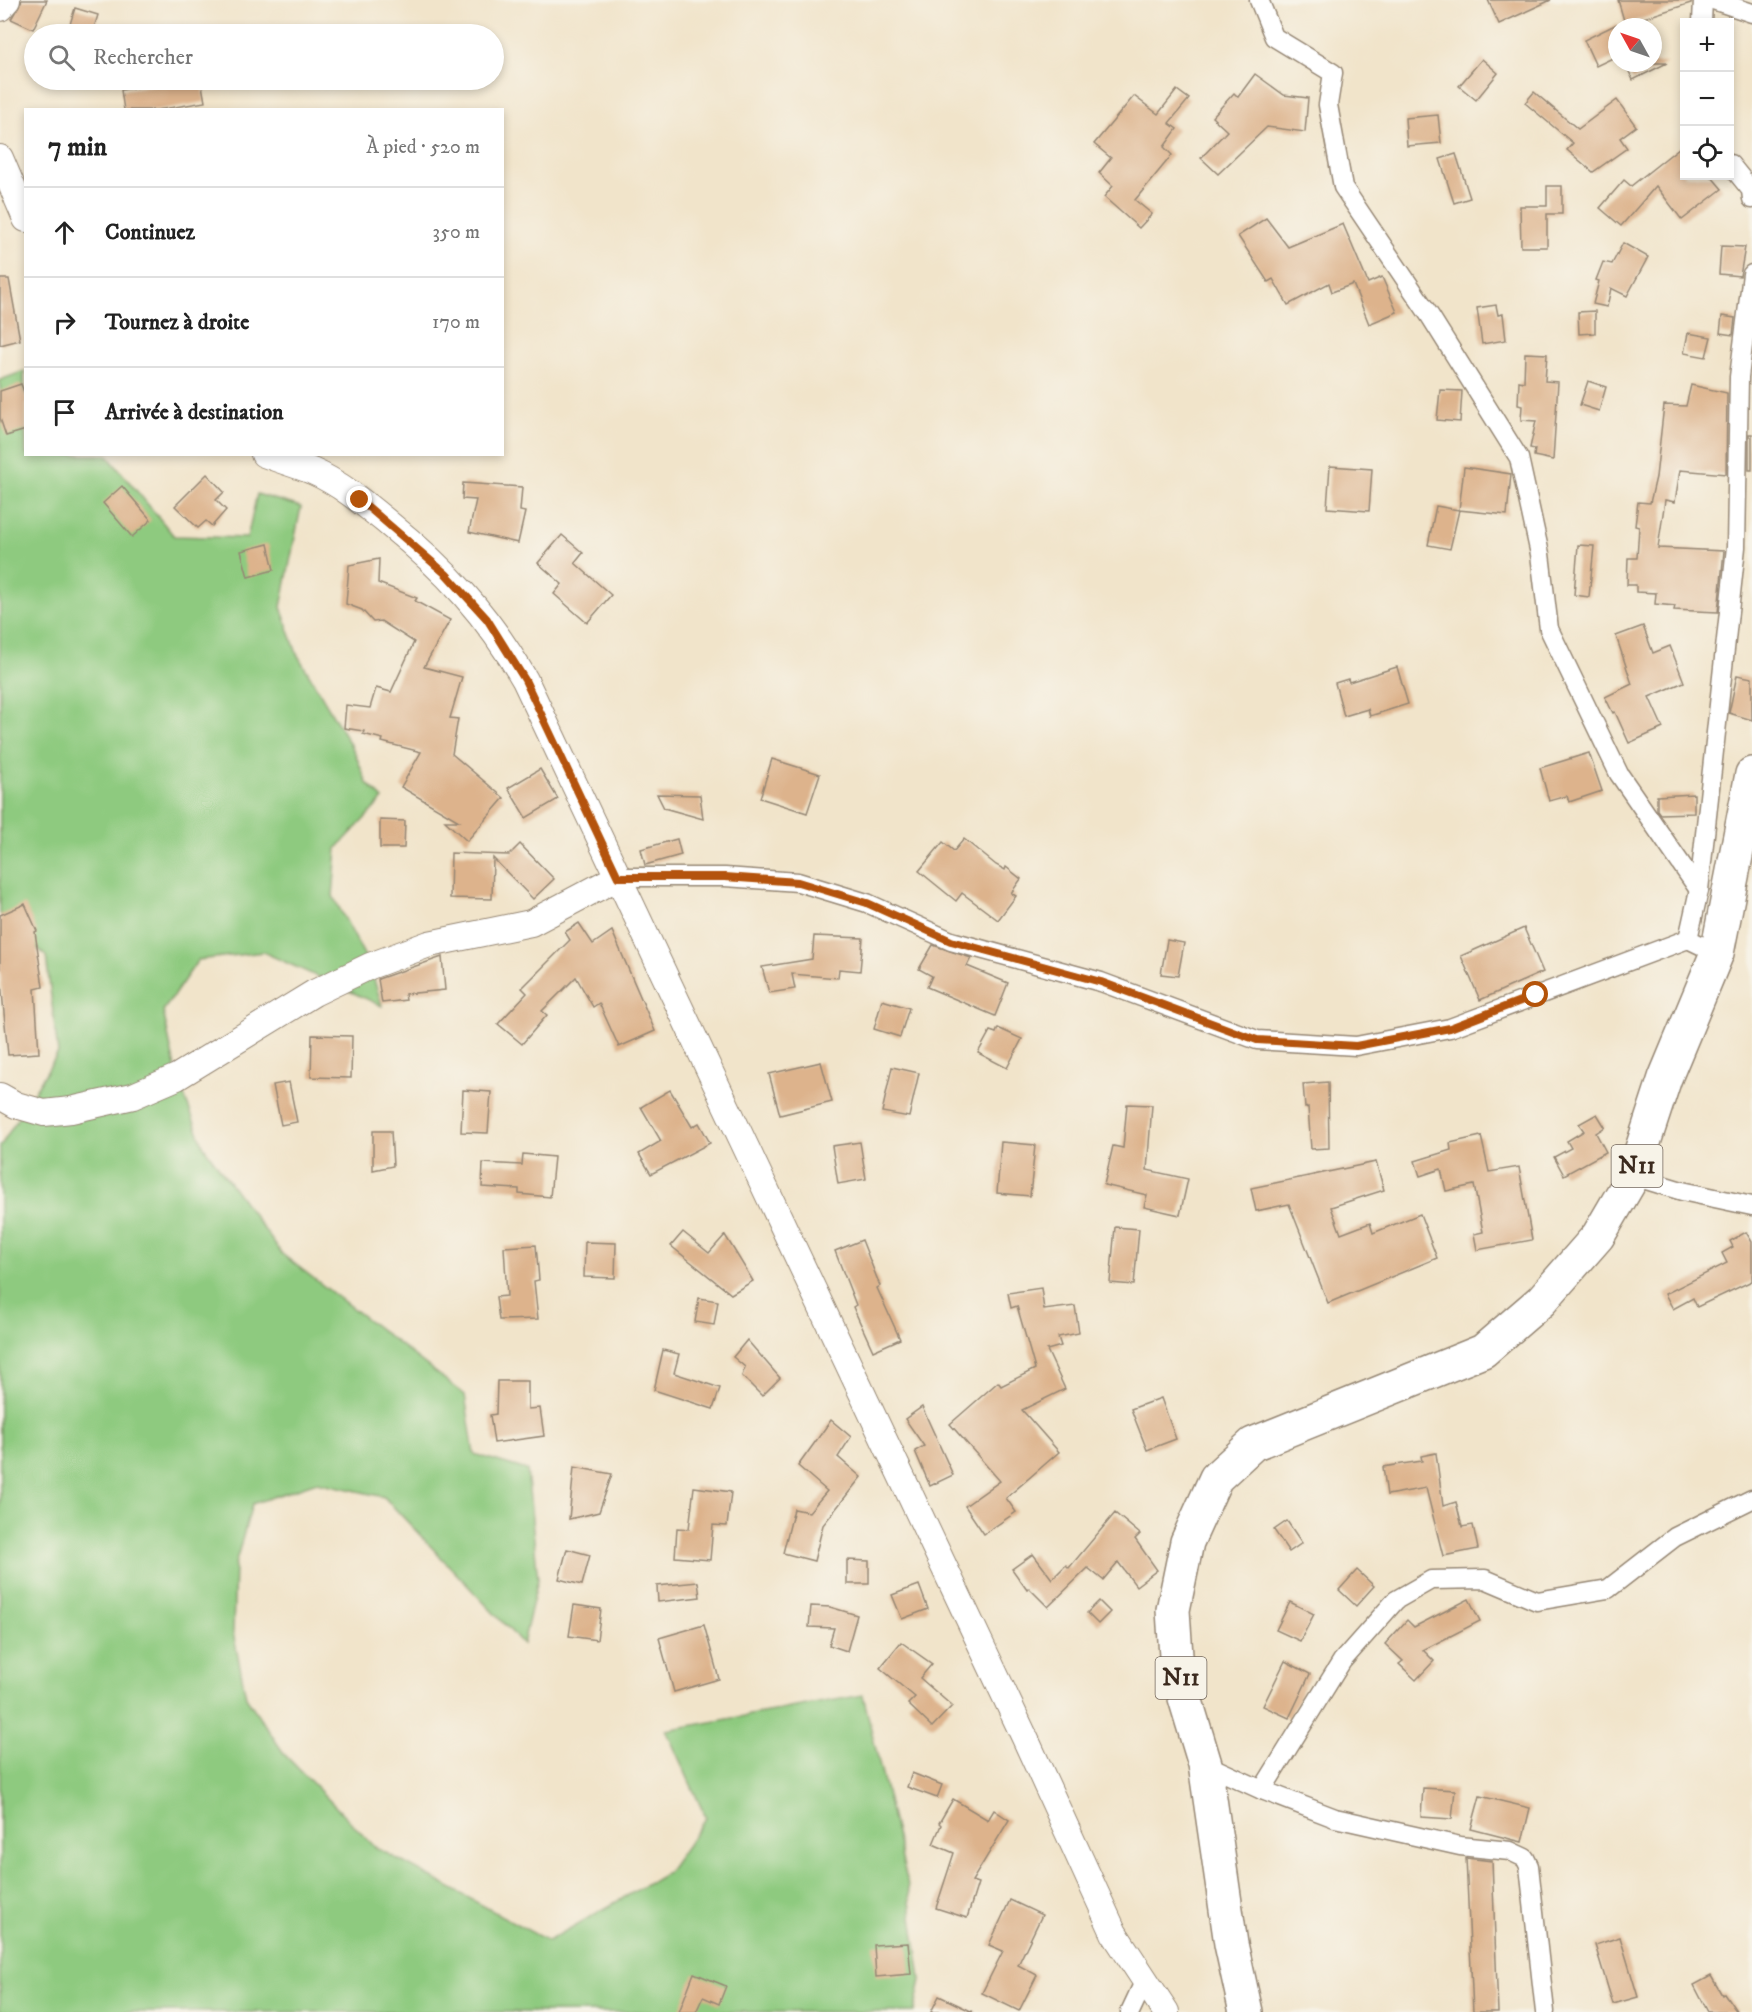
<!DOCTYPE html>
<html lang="fr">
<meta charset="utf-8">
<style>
body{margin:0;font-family:"IM FELL DW Pica",serif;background:#f6f6f6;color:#222}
.controls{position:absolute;right:18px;top:18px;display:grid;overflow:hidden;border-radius:0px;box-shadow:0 3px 9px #0003}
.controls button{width:54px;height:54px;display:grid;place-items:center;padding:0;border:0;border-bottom:2px solid #e0e0e0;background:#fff;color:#222;font:30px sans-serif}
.compass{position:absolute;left:1608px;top:18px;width:54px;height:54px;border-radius:50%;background:#fff;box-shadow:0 3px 9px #0003;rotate:310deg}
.stop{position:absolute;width:18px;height:18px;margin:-14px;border:4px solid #b45309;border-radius:50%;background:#fff}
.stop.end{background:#b45309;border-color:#fff;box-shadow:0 2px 6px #0008}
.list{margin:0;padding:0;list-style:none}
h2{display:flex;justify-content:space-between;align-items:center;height:78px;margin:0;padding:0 24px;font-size:26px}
h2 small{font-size:20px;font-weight:400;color:#767676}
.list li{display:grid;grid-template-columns:39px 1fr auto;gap:18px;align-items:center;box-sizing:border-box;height:90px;padding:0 24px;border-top:2px solid #e0e0e0}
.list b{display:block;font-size:22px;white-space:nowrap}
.list em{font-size:20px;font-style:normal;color:#767676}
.icon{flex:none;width:33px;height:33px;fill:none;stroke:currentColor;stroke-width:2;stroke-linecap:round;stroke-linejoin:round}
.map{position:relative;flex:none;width:1752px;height:2012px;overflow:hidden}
.search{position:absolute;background:#fff;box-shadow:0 3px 9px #0003;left:24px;top:24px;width:480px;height:66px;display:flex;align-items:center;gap:15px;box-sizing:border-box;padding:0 21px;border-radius:33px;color:#767676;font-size:22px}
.panel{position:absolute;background:#fff;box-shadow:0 3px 9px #0003;left:24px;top:108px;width:480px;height:348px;border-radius:0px}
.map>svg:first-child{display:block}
</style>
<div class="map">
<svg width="1752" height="2012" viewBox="0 0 1752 2012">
<rect width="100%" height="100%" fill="#f7f3e8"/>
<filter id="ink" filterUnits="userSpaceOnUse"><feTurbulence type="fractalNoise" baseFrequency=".0167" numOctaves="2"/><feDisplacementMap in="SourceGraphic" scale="12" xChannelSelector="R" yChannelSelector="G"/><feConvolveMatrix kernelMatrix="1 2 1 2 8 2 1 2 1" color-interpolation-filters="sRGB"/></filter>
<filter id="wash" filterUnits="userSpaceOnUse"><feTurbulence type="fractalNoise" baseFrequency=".008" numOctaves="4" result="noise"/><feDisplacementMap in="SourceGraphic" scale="24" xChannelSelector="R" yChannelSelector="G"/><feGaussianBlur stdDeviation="1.35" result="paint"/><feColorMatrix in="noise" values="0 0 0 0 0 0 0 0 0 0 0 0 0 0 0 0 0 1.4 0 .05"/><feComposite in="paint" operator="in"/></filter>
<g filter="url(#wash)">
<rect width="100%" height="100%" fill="#f1e4ca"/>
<polygon fill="#8eca7f" stroke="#647a4e" stroke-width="1.5" points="24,371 26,454 107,455 174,536 247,538 257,494 301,507 281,607 297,654 354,751 367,783 383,799 337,848 333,896 370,966 382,1006 263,952 198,960 163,1011 177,1077 204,1147 282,1254 465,1395 474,1454 527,1470 538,1579 523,1644 384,1497 317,1482 252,1504 235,1565 233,1632 246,1697 285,1755 375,1847 548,1941 667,1873 706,1818 666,1730 863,1695 907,1880 921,1980 914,2012 0,2012 0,1147 58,1053 46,956 0,914 0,380"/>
<g id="blocks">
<g fill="#ddb38c">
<polygon points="22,0 47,0 33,29 11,19"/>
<polygon points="1488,0 1551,0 1499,24"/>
<polygon points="1618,0 1691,0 1691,3 1625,24"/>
<polygon points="75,8 98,15 92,34 67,34"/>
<polygon points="1617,24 1617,56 1596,66 1584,40"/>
<polygon points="1482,59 1498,73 1476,100 1459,86"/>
<polygon points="1625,63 1667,63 1633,80"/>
<polygon points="1255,74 1284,95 1308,98 1305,132 1267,127 1218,174 1201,158 1227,131 1212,117 1234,93 1238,97"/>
<polygon points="187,80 201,80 205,102 157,110 124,110 121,90"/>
<polygon points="1177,90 1189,99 1169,123 1177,129 1164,147 1172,155 1135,200 1152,214 1139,228 1104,197 1113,186 1099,173 1111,158 1094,144 1134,96 1158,114"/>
<polygon points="1534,92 1578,129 1617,100 1636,126 1620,138 1627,148 1593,172 1567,150 1573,143 1525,103"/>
<polygon points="1438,115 1441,143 1407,146 1405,118"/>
<polygon points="1684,144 1684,176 1711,176 1722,189 1682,220 1656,186 1621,226 1600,208 1624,180 1631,186"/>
<polygon points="1456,154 1470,198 1454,203 1440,159"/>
<polygon points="1547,186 1562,186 1562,214 1547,214 1547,247 1521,247 1520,206 1547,206"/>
<polygon points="1266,218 1288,247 1343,224 1368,283 1382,277 1397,312 1369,324 1353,284 1332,292 1329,283 1288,305 1273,279 1268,282 1238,236"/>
<polygon points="1623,243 1648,257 1627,296 1611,288 1607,307 1593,304 1599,281 1596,280 1603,262 1612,264"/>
<polygon points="1721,246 1745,247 1740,276 1719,274"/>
<polygon points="0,279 9,279 20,340 0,345"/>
<polygon points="1496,305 1498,315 1503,314 1506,340 1482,344 1477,308"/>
<polygon points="1595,311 1595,333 1579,334 1578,312"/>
<polygon points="1722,316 1735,318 1733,335 1720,333"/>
<polygon points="1688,333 1711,337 1706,357 1684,353"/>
<polygon points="1525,353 1547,354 1545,381 1558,382 1553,460 1534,456 1535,449 1530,448 1536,421 1521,420 1522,406 1518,405 1519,381 1524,382"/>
<polygon points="1588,381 1606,387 1599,411 1580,405"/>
<polygon points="21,384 26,397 26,430 6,436 0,418 0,391"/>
<polygon points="1691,385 1727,393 1726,474 1680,470 1675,502 1665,500 1658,548 1724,551 1718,612 1674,610 1675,606 1655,604 1656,593 1636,592 1636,585 1627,585 1628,558 1637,558 1639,527 1635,526 1638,502 1650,503 1656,477 1664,405 1686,406"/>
<polygon points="1440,390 1462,391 1460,422 1437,420"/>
<rect x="1749" y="434" width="3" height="36"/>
<polygon points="1330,466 1372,469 1369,511 1327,508"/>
<polygon points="1464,467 1511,474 1507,515 1459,510"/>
<polygon points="207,474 224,492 216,500 226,510 212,526 206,521 198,528 175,506"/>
<polygon points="463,483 522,487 520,511 525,512 518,543 469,532 476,500 462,499"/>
<polygon points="122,486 151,520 132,537 103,503"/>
<polygon points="1436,506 1459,510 1450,549 1428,545"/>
<polygon points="562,535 583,553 575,563 611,595 587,623 554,594 562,584 538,563"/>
<polygon points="268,544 274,570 248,577 241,551"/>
<polygon points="1578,545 1594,546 1589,597 1574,595"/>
<polygon points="379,559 378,583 417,598 415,601 450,620 424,667 462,677 450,718 458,719 452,754 504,798 467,841 445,821 459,821 401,787 421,752 382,742 383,739 363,734 364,731 344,728 346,705 370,708 376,688 391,692 414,642 381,621 373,622 362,610 346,604 349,565"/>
<polygon points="1643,626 1653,653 1670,646 1684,682 1649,697 1663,728 1629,743 1615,712 1613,713 1605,697 1632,684 1616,636"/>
<polygon points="1397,667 1408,704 1370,716 1368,709 1344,716 1335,683 1348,679 1349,682"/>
<polygon points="1737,675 1752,678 1752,720 1729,713"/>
<polygon points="1589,753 1602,791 1569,802 1567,796 1549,801 1540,768"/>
<polygon points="772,759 820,774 807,813 760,798"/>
<polygon points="540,769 558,799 526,818 508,788"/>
<polygon points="657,794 700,795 703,819 664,808"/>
<polygon points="1694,794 1694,813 1660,814 1657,810 1657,796"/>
<polygon points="380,820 405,821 404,848 380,848"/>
<polygon points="677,839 681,855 645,865 641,849"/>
<polygon points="964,839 996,865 1005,870 1006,867 1021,879 1011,893 1016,896 998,920 962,893 956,901 919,871 943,842 954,851"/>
<polygon points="520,844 554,879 533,899 493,858 492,899 450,898 451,853 509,855"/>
<polygon points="25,904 37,931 35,932 43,987 35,989 39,1053 8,1055 0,971 0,915"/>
<polygon points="579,923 593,944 612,931 655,1031 619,1047 599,1003 593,1007 576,977 542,1011 547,1015 522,1044 498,1024 527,993 522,988 570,940 565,932"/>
<polygon points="1524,928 1543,972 1480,1000 1461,956"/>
<polygon points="814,936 863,938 860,971 839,969 838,978 792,974 795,989 769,993 762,967 812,959"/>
<polygon points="1167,940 1184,943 1178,976 1161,974"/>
<polygon points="933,945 971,958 967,966 1008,983 995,1016 927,987 932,976 919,969"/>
<polygon points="442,957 445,990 405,994 406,1000 382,1003 378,979"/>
<polygon points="882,1000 909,1008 900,1037 874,1029"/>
<polygon points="998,1028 1022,1039 1007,1068 978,1053 990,1031 996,1033"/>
<polygon points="312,1035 352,1036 351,1078 311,1077"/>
<polygon points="821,1062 832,1102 780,1115 769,1074"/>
<polygon points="892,1067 919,1073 909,1117 882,1112"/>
<polygon points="289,1082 297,1122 281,1125 273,1085"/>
<polygon points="1328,1082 1329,1148 1311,1149 1308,1107 1305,1108 1303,1084"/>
<polygon points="463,1090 491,1092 488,1133 461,1132"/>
<polygon points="670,1090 692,1127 699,1123 710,1143 651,1174 639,1154 661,1141 641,1107"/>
<polygon points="1127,1104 1152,1105 1147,1170 1188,1179 1180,1215 1144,1207 1147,1195 1104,1185 1113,1146 1123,1148"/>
<polygon points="1597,1114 1605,1127 1596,1133 1606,1152 1564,1175 1554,1157 1571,1148 1567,1141 1584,1131 1579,1124"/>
<polygon points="373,1131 391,1131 393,1166 373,1170"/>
<polygon points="1481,1136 1489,1172 1519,1167 1532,1240 1477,1250 1474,1234 1483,1232 1474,1185 1446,1191 1441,1169 1420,1176 1415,1161 1451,1150 1450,1143"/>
<polygon points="860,1142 866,1179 838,1184 832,1146"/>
<polygon points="1001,1142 1035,1145 1030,1196 997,1193"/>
<polygon points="523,1154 554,1157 550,1197 519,1194 519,1189 482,1187 483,1163 522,1165"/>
<polygon points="1376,1162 1384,1190 1331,1207 1341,1234 1370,1223 1373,1233 1420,1214 1437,1258 1328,1303 1289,1204 1256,1211 1251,1188"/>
<polygon points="1115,1227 1139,1229 1134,1285 1110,1283"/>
<polygon points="683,1232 709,1253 725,1235 753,1281 731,1294 671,1246"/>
<polygon points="1746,1232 1752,1242 1752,1281 1697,1307 1693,1298 1673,1309 1665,1294 1727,1263 1722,1253 1733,1247 1730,1241"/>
<polygon points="862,1240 880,1286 877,1288 900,1339 873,1351 853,1307 856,1305 835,1251"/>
<polygon points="585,1242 616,1243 615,1278 584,1277"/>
<polygon points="536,1245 539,1280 534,1281 538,1319 499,1320 496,1297 507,1296 504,1247"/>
<polygon points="1041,1288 1044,1310 1075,1306 1079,1333 1058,1337 1061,1346 1047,1350 1065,1389 1022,1410 1059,1452 1006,1498 1016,1512 984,1534 965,1506 1000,1481 950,1424 998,1382 1001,1386 1035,1369 1017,1306 1011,1308 1008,1293"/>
<polygon points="699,1298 718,1301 714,1325 695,1322"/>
<polygon points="747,1340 780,1378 762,1396 742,1376 745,1367 733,1357"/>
<polygon points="663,1350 679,1354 674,1373 720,1388 713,1409 654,1390"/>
<polygon points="497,1381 528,1381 528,1409 540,1408 544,1436 494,1443 490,1415 496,1414"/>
<polygon points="1161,1398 1176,1439 1147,1450 1131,1409"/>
<polygon points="922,1407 953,1475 930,1486 915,1451 924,1446 905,1419"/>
<polygon points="831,1420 851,1437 838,1457 861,1477 823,1525 814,1561 783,1553 794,1509 809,1512 827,1491 798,1466"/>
<polygon points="1436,1453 1443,1506 1456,1502 1462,1527 1473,1525 1478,1549 1443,1556 1426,1488 1387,1495 1383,1467 1422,1461 1421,1456"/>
<polygon points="574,1467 612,1474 599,1512 569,1519"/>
<polygon points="694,1487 731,1492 727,1526 713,1525 710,1560 675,1557 677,1528 689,1529"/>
<polygon points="1115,1513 1140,1534 1135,1539 1157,1570 1136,1586 1118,1562 1103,1580 1088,1568 1048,1607 1029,1588 1027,1590 1012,1569 1033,1554 1052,1579 1066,1565 1069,1568"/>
<polygon points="1287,1521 1302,1543 1289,1552 1274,1530"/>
<polygon points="567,1549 590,1555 582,1585 559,1579"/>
<polygon points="847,1560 869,1561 869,1584 847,1584"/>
<polygon points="1357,1570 1374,1586 1356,1606 1339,1590"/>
<polygon points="698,1582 700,1597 658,1602 657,1586"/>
<polygon points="919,1585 928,1609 902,1619 892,1595"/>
<polygon points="1469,1599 1480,1621 1423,1650 1434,1661 1416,1680 1399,1664 1403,1661 1385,1644 1407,1620 1414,1627"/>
<polygon points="1099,1601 1110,1612 1098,1624 1087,1613"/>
<polygon points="1290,1602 1314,1614 1300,1641 1276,1630"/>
<polygon points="574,1605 601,1609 597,1640 569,1636"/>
<polygon points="811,1606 830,1607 857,1615 847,1651 829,1645 834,1628 809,1627"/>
<polygon points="704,1625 719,1679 674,1692 659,1638"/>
<polygon points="901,1642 932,1664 920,1678 952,1706 932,1727 908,1704 915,1697 880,1668"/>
<polygon points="1285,1661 1310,1674 1289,1718 1263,1706"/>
<polygon points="912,1773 942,1785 937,1798 907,1787"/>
<polygon points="1423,1788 1455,1790 1452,1819 1421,1817"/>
<polygon points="1480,1796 1530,1808 1522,1842 1471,1829"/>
<polygon points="953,1799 988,1820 994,1810 1009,1820 972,1881 978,1883 967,1918 936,1908 954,1853 933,1844 941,1825 939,1823"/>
<polygon points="1466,1858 1492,1861 1498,2012 1473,2012"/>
<polygon points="1010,1900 1042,1915 1018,1965 1037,1975 1019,2011 982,1993 1003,1951 989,1945"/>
<polygon points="1620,1937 1638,1997 1613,2004 1595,1945"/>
<polygon points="908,1943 911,1974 876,1977 874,1945"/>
<polygon points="694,1973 726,1986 719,2004 703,1997 696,2012 679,2012"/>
<polygon points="1711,1976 1722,1995 1724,1993 1737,2012 1708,2012 1694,1985"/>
<polygon points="939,1996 973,2012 931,2012"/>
</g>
</g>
</g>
<g filter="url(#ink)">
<use href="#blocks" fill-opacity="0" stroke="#968774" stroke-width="1.5"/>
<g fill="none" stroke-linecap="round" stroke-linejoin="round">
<g stroke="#968774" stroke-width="21">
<g id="street">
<polyline points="1259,0 1274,37 1333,73 1328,105 1343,187 1430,316 1519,458 1540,554 1549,629 1619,774 1699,890"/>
<polyline points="1713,0 1752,13"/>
<polyline points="1702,22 1703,0"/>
<polyline points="1730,164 1751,190 1752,199"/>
<polyline points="618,877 725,877 798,882 867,903 951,941 1101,982 1257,1040 1356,1046 1450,1028 1688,939 1717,953"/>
<polyline points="1688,939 1699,890 1736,547 1739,377 1752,274"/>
<polyline points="1633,1176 1682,1191 1752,1206"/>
<polyline points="1205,1764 1262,1790 1335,1818 1460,1846 1510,1851 1525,1858 1529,1866 1545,2012"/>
<polyline points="1262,1790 1342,1661 1396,1600 1431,1580 1485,1579 1537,1601 1608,1589 1675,1537 1752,1499"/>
<polyline points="1130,2012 1144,1982"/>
</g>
</g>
<g stroke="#968774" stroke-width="28">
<g id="secondary">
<polyline points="0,8 7,0"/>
<polyline points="0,158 26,219"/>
<path d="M264,454C280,460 297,465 312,471C340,483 365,504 388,523C446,570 487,614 525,680L1025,1738L1114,1933L1166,2012"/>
<polyline points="0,1096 16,1105 44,1113 71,1110 133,1096 177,1077 314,993 370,966 429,944 531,923 618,877"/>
</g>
</g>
<g stroke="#968774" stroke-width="36">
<polyline id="highway" points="1246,2012 1231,1944 1205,1764 1185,1698 1176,1656 1173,1610 1187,1542 1216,1478 1253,1444 1483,1351 1541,1301 1598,1236 1633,1176 1665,1078 1717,953 1752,774"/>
</g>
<use href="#street" stroke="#fff" stroke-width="18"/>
<use href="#secondary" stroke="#fff" stroke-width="26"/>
<use href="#highway" stroke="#fff" stroke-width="33"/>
</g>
</g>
<g fill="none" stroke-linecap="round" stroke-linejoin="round" filter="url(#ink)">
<polyline stroke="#b45309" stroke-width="8" points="360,500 446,574 487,619 525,680 618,877 725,877 798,882 867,903 951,941 1101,982 1257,1040 1356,1046 1450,1028 1536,995"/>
</g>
<g text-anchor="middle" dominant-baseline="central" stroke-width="6" stroke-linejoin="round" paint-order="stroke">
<g fill="#f7f3e8" stroke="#73665b" stroke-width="1.5">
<rect x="1611.5" y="1145" width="51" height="42" rx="4.5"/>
<rect x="1155.5" y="1657" width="51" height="42" rx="4.5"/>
</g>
<g font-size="24" font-weight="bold" fill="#3b2a1e">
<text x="1637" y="1166">N11</text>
<text x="1181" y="1678">N11</text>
</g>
</g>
</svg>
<div class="controls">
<button>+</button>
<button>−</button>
<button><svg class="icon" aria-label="locate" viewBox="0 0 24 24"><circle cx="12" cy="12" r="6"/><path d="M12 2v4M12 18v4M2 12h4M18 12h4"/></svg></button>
</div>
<svg class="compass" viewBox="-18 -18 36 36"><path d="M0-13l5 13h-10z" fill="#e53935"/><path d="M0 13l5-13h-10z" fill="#767676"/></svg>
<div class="stop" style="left:1536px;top:995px"></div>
<div class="stop end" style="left:360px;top:500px"></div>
<div class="search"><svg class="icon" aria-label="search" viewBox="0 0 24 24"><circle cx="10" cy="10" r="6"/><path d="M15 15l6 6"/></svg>Rechercher</div>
<section class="panel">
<h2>7 min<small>À pied · 520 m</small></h2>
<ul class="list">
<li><svg class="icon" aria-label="ahead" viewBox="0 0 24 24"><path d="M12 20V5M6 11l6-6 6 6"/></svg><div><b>Continuez</b></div><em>350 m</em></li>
<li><svg class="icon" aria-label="right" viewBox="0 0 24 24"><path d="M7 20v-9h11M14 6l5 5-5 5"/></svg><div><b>Tournez à droite</b></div><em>170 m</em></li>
<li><svg class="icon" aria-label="arrive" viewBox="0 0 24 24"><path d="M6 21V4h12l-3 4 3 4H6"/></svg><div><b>Arrivée à destination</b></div></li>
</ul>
</section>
</div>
